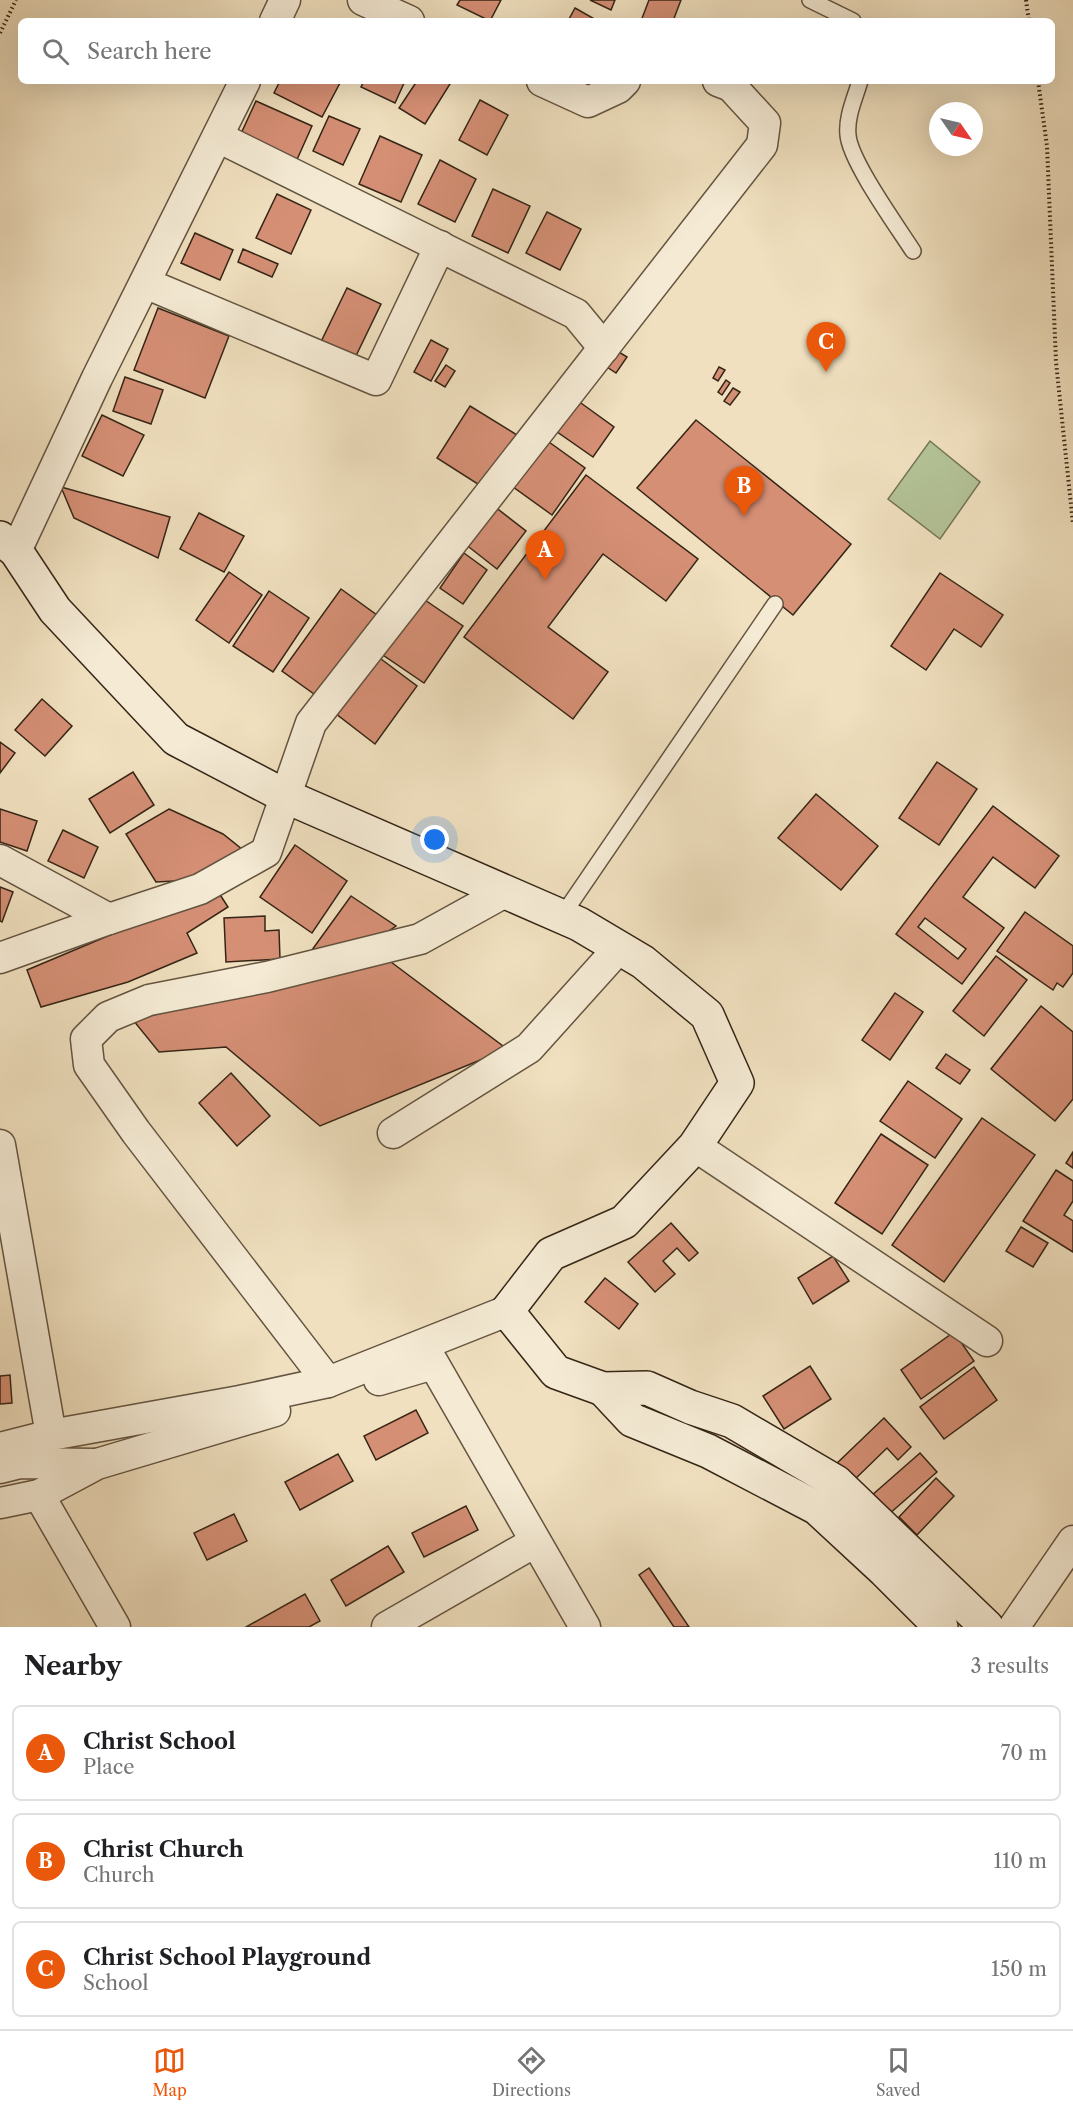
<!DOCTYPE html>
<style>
body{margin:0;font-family:"Libre Caslon Text",serif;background:#f6f6f6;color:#202124}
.compass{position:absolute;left:929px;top:102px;width:54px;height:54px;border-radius:50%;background:#fff;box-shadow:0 6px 24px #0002;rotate:124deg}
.you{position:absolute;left:435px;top:840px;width:21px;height:21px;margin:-15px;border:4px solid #fff;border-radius:50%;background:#1a73e8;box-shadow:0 0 0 9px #1a73e833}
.badge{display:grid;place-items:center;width:39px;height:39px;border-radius:50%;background:#ea580c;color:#fff;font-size:20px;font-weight:700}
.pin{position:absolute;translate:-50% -50px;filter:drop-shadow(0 2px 3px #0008)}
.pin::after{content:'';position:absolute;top:32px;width:21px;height:18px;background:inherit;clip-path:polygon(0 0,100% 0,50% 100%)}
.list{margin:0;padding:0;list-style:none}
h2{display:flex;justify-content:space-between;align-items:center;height:78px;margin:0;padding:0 24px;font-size:26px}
h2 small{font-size:20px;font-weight:400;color:#757577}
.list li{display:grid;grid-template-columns:39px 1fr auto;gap:18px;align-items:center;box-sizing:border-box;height:96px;margin:0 12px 12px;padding:0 12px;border:2px solid #e0e0e0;border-radius:9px}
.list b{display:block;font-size:22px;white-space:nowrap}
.list p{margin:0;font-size:20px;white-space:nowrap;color:#757577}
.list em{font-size:20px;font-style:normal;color:#757577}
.icon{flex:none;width:33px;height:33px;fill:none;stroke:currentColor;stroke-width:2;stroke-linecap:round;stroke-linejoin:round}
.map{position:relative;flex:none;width:1073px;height:1627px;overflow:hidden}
.search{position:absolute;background:#fff;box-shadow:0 6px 24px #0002;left:18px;right:18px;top:18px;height:66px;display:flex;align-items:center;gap:15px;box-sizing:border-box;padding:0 21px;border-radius:9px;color:#757577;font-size:22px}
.sheet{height:402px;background:#fff}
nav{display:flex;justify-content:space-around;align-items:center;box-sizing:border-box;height:84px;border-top:2px solid #e0e0e0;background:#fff;font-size:16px;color:#757577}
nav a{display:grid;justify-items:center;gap:3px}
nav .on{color:#ea580c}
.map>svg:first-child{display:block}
</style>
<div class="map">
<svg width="1073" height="1627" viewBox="0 0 1073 1627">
<rect width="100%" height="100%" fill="#f0e0bf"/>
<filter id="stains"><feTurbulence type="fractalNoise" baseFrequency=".00333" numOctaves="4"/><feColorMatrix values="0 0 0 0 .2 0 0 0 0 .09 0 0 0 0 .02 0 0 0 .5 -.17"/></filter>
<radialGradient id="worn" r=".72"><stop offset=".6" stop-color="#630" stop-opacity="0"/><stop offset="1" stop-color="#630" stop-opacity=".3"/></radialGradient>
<polygon fill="#b3c397" stroke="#747456" stroke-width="1.5" points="930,441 980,482 940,539 888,499"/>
<g fill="#d58f75" stroke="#352516" stroke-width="1.5" fill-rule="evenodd">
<polygon points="460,0 501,0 490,21 457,5"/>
<polygon points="590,0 615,0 611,10"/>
<polygon points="649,0 681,0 673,21 641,21"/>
<polygon points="575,8 598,21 568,21"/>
<polygon points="280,81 341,81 322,117 274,93"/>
<polygon points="364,81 405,81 395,103 361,87"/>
<polygon points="417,81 446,81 450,84 425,124 399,108"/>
<polygon points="480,100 508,115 487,155 459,140"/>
<polygon points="256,101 312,126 295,164 239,138"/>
<polygon points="329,116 360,129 343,165 313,151"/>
<polygon points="380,136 422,155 401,202 359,184"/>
<polygon points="440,160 476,179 455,222 418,204"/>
<polygon points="493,189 530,206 508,253 472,236"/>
<polygon points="277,194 311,210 291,254 256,238"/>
<polygon points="547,212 581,229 560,270 526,253"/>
<polygon points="195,233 233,250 220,280 181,263"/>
<polygon points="243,249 278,264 272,277 238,262"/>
<polygon points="347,288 381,304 353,362 319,346"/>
<polygon points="158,308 229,336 205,398 134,370"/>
<polygon points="431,340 448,349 431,381 414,372"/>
<polygon points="614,349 627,357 616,373 604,365"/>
<polygon points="446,365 455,371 445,387 435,381"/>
<polygon points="719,367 725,370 718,381 713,378"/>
<polygon points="125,377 163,390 151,424 113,411"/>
<polygon points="726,380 730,383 722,395 718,392"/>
<polygon points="733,388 740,392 730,405 724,401"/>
<polygon points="574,398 614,427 593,457 553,429"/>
<polygon points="470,406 517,435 484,488 437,458"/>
<polygon points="102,415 144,435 123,476 82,456"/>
<polygon points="696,420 851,544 793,615 637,488"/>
<polygon points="542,437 585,468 552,515 509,484"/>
<polygon points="586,475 698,559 666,601 603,554 548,627 608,672 573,719 464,637"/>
<polygon points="61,487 170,517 158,558 74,518"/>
<polygon points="490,503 526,531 497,569 460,540"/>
<polygon points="199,513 244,536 224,572 180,549"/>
<polygon points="464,553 487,570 463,604 440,588"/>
<polygon points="229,572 262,595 229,643 196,620"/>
<polygon points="940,573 1003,615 981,647 954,629 926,670 891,646"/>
<polygon points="341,589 381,618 321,699 282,671"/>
<polygon points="269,591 309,618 273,672 233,646"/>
<polygon points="419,596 463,626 424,683 380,653"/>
<polygon points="377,656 417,686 375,744 335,713"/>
<polygon points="42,699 72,726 45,756 15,730"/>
<polygon points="0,742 15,753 0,773"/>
<polygon points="937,762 977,789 939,845 899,818"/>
<polygon points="133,772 154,805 110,833 89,799"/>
<polygon points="816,794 878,846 841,890 778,838"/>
<path d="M993,806L1059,856L1035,888L993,857L963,897L1004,928L962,984L896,934ZM925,918L966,949L958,959L918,927Z"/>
<polygon points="0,809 37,821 27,851 0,842"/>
<polygon points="169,809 223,834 243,850 194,880 156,882 126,834"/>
<polygon points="63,830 98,847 84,878 48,861"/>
<polygon points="295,845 347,881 312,933 260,897"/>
<polygon points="0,887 13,892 2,922 0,921"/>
<polygon points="217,890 228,907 187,933 197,953 128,982 41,1007 27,970"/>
<polygon points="351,896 396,926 380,937 312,950"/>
<polygon points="1025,912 1073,946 1073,973 1063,987 1057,983 1053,990 997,951"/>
<polygon points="265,916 265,931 279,930 280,959 226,962 224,918"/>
<polygon points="996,956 1027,980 984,1036 953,1011"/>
<polygon points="387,959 507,1049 320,1126 226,1047 159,1052 133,1020"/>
<polygon points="895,993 923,1012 890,1060 862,1040"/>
<polygon points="1041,1006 1073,1032 1073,1099 1055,1121 991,1069"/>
<polygon points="946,1054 970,1070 960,1084 936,1068"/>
<polygon points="231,1073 270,1116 237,1146 199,1103"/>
<polygon points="908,1081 962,1119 935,1158 880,1121"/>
<polygon points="982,1118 1035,1155 944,1282 892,1245"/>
<polygon points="881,1134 928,1165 882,1234 835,1203"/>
<polygon points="1073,1152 1073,1168 1066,1163"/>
<polygon points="1056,1170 1073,1181 1073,1201 1064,1215 1073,1221 1073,1252 1023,1221"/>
<polygon points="671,1223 698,1253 689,1261 677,1248 663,1261 675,1274 655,1292 628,1262"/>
<polygon points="1021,1227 1048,1243 1033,1267 1006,1251"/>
<polygon points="833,1256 849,1281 813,1304 798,1278"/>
<polygon points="605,1278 638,1304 619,1329 585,1302"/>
<polygon points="954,1332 974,1361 921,1399 901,1370"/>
<polygon points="810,1366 831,1399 784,1429 763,1396"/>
<polygon points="974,1367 997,1400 944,1439 920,1407"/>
<polygon points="10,1375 12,1403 0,1404 0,1376"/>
<polygon points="416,1410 428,1433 376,1460 364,1436"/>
<polygon points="884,1418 911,1447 898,1460 887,1448 850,1484 834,1466"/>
<polygon points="920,1453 937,1472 888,1515 871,1496"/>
<polygon points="338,1454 353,1481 300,1510 285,1482"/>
<polygon points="936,1478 954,1496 917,1535 899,1517"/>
<polygon points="466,1506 478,1530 424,1557 412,1533"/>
<polygon points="234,1514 247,1541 207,1560 194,1533"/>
<polygon points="388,1546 404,1572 346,1606 331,1580"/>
<polygon points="649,1568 689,1627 674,1627 639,1575"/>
<polygon points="305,1594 320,1621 309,1627 246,1627"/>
</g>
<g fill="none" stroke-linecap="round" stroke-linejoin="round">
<g stroke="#645440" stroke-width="18">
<g id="service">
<polyline points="810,0 853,21"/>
<path d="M860,81C855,98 846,117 848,135C850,161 897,226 913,251"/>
<polyline points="562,916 775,604"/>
</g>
</g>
<g stroke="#645440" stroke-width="33">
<g id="minor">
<polyline points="363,0 409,21"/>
<polyline points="275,21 285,0"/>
<polyline points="542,81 588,102 618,88 625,81"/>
<polyline points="218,137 576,314 604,348"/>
<polyline points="145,283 376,380 440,246"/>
<polyline points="16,551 97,378 245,81"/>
<polyline points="0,860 109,919"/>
<polyline points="0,958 109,919 200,889 266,852 311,723 762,145 765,123 731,86 718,81"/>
<polyline points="393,1133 529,1048 619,948"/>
<polyline points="0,1145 51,1435"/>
<polyline points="695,1146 987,1341"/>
<polyline points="424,1347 585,1627"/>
<polyline points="379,1380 433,1364"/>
<polyline points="328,1382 136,1132 89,1065 86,1039 108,1017 149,1000 267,977 420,939 505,892"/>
<polyline points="0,1448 51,1435 240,1401 328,1382 507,1311"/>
<polyline points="0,1468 20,1463 95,1464"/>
<polyline points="39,1495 115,1627"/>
<polyline points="0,1503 39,1495 97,1464 275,1411"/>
<polyline points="387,1627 535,1542"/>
<polyline points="1014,1627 1073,1541"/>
</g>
</g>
<g stroke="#352516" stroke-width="36">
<g id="secondary">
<polyline points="0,538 16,551 55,610 176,739 285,796 579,924 643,962 707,1015 737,1083 695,1146 624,1222 551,1254 507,1311 556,1372 603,1389 647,1388 690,1407 732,1421 836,1482 987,1627"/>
<polyline points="603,1389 632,1420 708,1451 817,1508 885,1571 941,1627"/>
</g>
</g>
<g stroke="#352516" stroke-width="4" stroke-dasharray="1.5 3" stroke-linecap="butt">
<polyline points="1026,0 1029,21"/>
<polyline points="0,33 16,0"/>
<polyline points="1038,81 1047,146 1056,362 1073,524"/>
</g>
<use href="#service" stroke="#f5ebd5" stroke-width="15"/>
<use href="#minor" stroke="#f5ebd5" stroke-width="30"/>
<use href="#secondary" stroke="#f5ebd5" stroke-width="33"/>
</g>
<rect width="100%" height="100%" filter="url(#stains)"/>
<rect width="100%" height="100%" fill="url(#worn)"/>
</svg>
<svg class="compass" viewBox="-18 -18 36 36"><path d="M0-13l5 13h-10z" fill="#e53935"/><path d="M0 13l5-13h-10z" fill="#757577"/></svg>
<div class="you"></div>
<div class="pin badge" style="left:545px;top:580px">A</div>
<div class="pin badge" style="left:744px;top:516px">B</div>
<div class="pin badge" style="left:826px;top:372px">C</div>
<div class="search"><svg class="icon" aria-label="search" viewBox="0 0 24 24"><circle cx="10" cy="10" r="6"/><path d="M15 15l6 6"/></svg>Search here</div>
</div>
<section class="sheet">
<h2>Nearby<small>3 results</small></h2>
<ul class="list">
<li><span class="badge">A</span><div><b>Christ School</b><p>Place</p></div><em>70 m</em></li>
<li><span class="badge">B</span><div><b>Christ Church</b><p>Church</p></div><em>110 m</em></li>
<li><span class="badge">C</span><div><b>Christ School Playground</b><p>School</p></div><em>150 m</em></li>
</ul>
</section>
<nav>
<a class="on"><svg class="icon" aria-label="map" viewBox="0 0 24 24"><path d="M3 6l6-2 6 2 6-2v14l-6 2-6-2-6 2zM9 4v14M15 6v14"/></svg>Map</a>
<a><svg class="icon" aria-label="directions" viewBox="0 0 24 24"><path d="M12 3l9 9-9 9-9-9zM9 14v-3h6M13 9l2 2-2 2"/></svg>Directions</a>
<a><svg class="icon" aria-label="saved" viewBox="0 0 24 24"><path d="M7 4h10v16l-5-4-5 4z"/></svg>Saved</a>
</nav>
